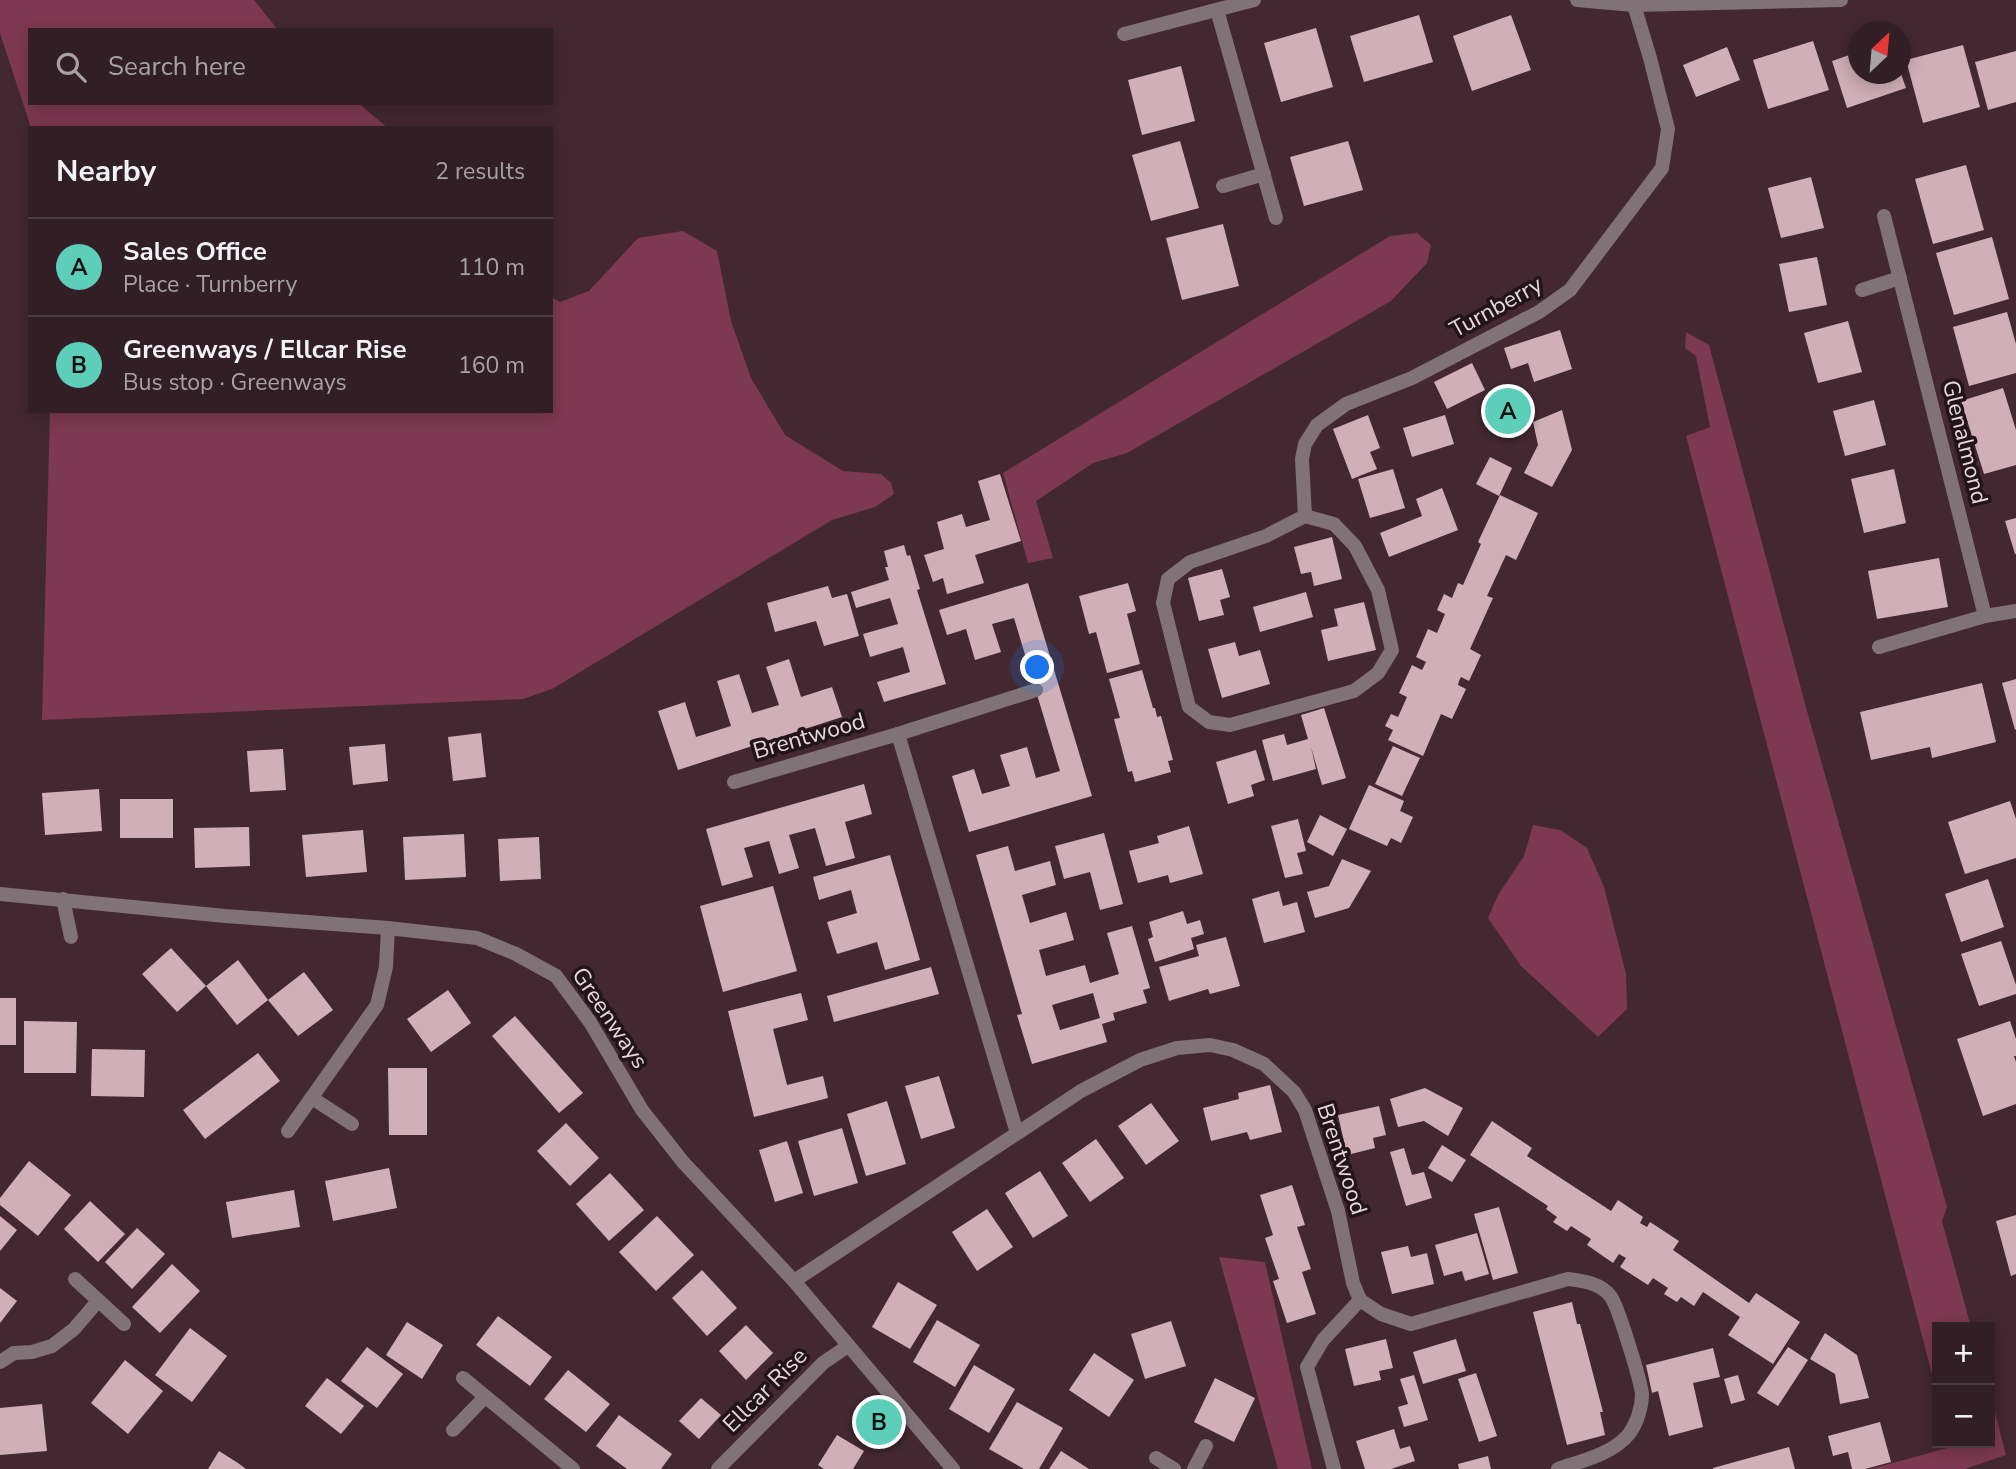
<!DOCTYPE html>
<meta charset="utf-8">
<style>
body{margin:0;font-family:"Nunito Sans",sans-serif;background:#3a272d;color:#f1f3f6}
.controls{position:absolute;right:21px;bottom:21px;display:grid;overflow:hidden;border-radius:0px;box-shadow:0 4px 18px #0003}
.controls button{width:63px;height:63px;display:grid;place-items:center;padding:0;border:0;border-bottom:2px solid #4d3c42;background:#321e25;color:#f1f3f6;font:35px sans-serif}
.compass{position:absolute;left:1848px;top:21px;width:63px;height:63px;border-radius:50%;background:#321e25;box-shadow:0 4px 18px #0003;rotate:26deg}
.you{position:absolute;left:1038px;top:668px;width:24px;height:24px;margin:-18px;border:5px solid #fff;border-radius:50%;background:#1a73e8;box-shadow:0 0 0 10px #1a73e833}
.badge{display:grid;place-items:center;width:46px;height:46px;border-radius:50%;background:#5cceba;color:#111;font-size:23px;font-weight:700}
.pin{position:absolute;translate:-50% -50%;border:4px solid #fff;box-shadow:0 2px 7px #0006}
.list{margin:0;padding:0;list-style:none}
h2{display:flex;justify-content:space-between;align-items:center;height:91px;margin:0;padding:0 28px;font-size:30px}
h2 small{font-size:23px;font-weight:400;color:#a8a2a7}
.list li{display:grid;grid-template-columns:46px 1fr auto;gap:21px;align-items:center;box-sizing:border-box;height:98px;padding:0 28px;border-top:2px solid #4d3c42}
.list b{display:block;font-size:26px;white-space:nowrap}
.list p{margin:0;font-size:23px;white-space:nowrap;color:#a8a2a7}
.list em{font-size:23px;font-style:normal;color:#a8a2a7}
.icon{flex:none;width:38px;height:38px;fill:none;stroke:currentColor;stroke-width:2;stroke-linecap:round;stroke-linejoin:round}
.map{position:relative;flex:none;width:2016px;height:1469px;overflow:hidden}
.search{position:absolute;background:#321e25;box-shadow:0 4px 18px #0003;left:28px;top:28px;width:525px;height:77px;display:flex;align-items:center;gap:18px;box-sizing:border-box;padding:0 24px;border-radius:0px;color:#a8a2a7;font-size:26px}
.panel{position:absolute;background:#321e25;box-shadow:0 4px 18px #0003;left:28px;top:126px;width:525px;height:287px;border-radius:0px}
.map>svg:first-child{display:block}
</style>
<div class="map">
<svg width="2016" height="1469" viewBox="0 0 2016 1469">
<rect width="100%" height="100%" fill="#432831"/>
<g fill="#7d3951">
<polygon points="0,0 254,0 278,30 30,30 30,103 358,103 388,128 31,128 0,33"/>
<polygon points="683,231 717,251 731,321 751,378 785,435 843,471 881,474 891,483 894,494 875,507 832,520 552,689 523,699 42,720 50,411 551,411 551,297 560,302 589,291 638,238"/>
<polygon points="1417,233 1431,245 1427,263 1391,301 1127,453 1093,463 1036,501 1053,558 1028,563 1003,473 1390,236"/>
<polygon points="1686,332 1709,345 1807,711 1947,1207 1942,1221 1971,1327 1937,1327 1937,1393 1686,436 1710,427 1696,356 1685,348"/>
<polygon points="1533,825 1560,830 1587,848 1604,887 1626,974 1627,1009 1598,1037 1521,966 1488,918 1498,895 1524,856"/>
<polygon points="1219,1257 1265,1262 1312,1469 1278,1469"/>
<polygon points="1990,1394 2006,1455 1965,1469 1871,1469 1951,1447 1950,1443 1990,1443"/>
</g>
<g fill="#d1afb8" fill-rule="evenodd">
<polygon points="1419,15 1433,62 1364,82 1350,36"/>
<polygon points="1511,15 1531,70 1472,91 1453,36"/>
<polygon points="1316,28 1333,87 1281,102 1264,43"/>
<polygon points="1813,41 1829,90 1768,109 1753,60"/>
<polygon points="1963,45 1980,107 1923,123 1906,60"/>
<polygon points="1727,47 1740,80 1696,97 1683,65"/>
<polygon points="2016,51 2016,102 1988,110 1975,62"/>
<polygon points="1858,52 1858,74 1901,74 1906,88 1847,108 1832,61"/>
<polygon points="1181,66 1195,121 1142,135 1128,80"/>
<polygon points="1180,141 1199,208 1151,221 1132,155"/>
<polygon points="1348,141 1363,190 1304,206 1290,157"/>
<polygon points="1966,165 1984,230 1933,244 1915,179"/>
<polygon points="1811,177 1824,228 1781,238 1768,188"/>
<polygon points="1223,224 1239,286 1182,300 1166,238"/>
<polygon points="1992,237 2009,299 1954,315 1936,253"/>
<polygon points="1817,257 1827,305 1789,312 1779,264"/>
<polygon points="2007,312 2016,344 2016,373 1969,386 1953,327"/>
<polygon points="1848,321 1862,372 1818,383 1804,333"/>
<polygon points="1560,330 1572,369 1534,382 1528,363 1511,369 1504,348"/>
<polygon points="1472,363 1485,390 1447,409 1434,382"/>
<polygon points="1515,387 1528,427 1500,435 1488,396"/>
<polygon points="2003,388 2016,430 2016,465 1984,474 1961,401"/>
<polygon points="1874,400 1886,445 1845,456 1833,411"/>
<polygon points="1562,410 1572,450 1552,487 1524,473 1538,445 1533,422"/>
<polygon points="1368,415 1380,448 1370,452 1377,469 1352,479 1333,429"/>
<polygon points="1445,415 1454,444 1412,457 1403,428"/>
<polygon points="1490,457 1512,468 1499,496 1476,484"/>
<polygon points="1393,469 1405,508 1370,518 1358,479"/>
<polygon points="1894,469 1906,523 1864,533 1851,479"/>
<polygon points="1000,474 1021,541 975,555 984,583 947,594 943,578 933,582 924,555 944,549 937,522 962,514 966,527 990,520 978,481"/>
<polygon points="1442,488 1458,530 1389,557 1380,533 1422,516 1416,499"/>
<polygon points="1500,495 1538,513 1516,560 1506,555 1487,596 1493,598 1470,649 1481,655 1469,681 1461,677 1459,681 1458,685 1466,689 1452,719 1441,714 1423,756 1388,740 1393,730 1385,726 1391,714 1398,717 1407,697 1399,693 1412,665 1422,670 1426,662 1416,657 1428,629 1437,633 1445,614 1437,610 1444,594 1452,598 1458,583 1463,585 1481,544 1478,542"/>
<polygon points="2016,518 2016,554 2015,554 2005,521"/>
<polygon points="1332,537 1342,579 1314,586 1311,572 1301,574 1294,547"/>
<polygon points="904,545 907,556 910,555 920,589 917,590 946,684 884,702 877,682 910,672 903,647 870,657 863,634 898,624 890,598 856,608 851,592 889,580 885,567 888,567 884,551"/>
<polygon points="1939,558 1948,607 1877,619 1868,571"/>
<polygon points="1222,569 1230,597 1220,600 1224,615 1199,621 1188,578"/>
<polygon points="1028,583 1092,796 969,832 952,776 974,769 982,794 1010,786 1000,755 1027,747 1036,778 1060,771 1014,618 992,624 1001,652 975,660 966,629 947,635 939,610"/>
<polygon points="1128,583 1136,611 1127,614 1140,664 1107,673 1096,632 1089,634 1079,596"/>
<polygon points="828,586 832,598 847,594 859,636 824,646 816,621 775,632 767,603"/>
<polygon points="1306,592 1313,617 1260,632 1253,607"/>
<polygon points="1364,602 1376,650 1328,661 1321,630 1338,626 1334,609"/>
<polygon points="1235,642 1239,656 1260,650 1270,684 1222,698 1208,649"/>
<polygon points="789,659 801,697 832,687 842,717 678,770 658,711 685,702 696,737 731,726 717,681 739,674 752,713 779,705 766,667"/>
<polygon points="1142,670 1153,708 1155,708 1157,717 1161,716 1173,760 1168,761 1171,772 1135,782 1132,771 1128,772 1114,719 1120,718 1109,679"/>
<polygon points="2016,679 2016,729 2015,730 2002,683"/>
<polygon points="1982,683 1996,742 1932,758 1930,747 1871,760 1860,712"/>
<polygon points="1324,708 1346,778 1322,785 1311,747 1316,769 1273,781 1262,740 1284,734 1287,745 1308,739 1301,715"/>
<polygon points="481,733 486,777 453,781 448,737"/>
<polygon points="385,744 388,781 353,785 349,747"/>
<polygon points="1393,746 1420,758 1402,796 1375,784"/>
<polygon points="283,749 286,790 250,792 247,751"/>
<polygon points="1256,750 1265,780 1251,785 1254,796 1228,804 1216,762"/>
<polygon points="864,784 872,814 845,822 855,858 826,866 815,828 789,835 799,868 779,874 769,841 744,848 753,877 722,886 706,829"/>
<polygon points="1369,785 1404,801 1400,811 1413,817 1401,843 1391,838 1387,846 1349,829"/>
<polygon points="99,789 102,831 45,835 42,793"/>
<rect x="120" y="799" width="53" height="39"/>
<polygon points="2010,801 2016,819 2016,858 1965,874 1948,822"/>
<polygon points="1320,815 1347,829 1333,856 1307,842"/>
<polygon points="1298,819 1306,851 1297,853 1303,874 1285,878 1271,826"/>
<polygon points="1189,826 1203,874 1170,883 1168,875 1138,883 1129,851 1159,843 1157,836"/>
<polygon points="249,827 250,866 195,868 194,828"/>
<polygon points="363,830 367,872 306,877 302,835"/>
<polygon points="1104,833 1123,904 1100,910 1090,872 1064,879 1055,846"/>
<polygon points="464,834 466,877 405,880 403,837"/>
<polygon points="539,837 541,879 500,881 498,839"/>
<path d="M1008,846L1015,871L1050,861L1056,885L1022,895L1030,923L1066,912L1074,940L1039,950L1046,976L1085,965L1090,983L1119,974L1107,933L1132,926L1150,988L1143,990L1147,1003L1113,1013L1115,1020L1102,1024L1107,1042L1032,1064L1017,1015L1022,1014L976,855ZM1093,993L1100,1018L1060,1030L1052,1005Z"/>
<polygon points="890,855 920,960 885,970 877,942 837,954 827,922 857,913 851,890 819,900 813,877"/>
<polygon points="1342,859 1371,871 1349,908 1315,918 1307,892 1329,886"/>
<polygon points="1988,879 2004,927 1961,942 1945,894"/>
<polygon points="773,886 797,971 723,992 700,906"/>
<polygon points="1279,891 1283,906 1297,902 1305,932 1264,943 1252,899"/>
<polygon points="1183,911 1187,924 1200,920 1204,934 1191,938 1194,949 1155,962 1148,939 1153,937 1149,922"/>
<polygon points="1226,937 1240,986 1210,994 1208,989 1169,1001 1159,967 1199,956 1196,945"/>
<polygon points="2001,941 2016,985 2016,994 1979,1006 1961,954"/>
<polygon points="171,948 206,986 177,1012 142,974"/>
<polygon points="238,960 268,1000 304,972 333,1010 298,1036 268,1000 237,1025 206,986"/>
<polygon points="931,967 939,994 834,1022 827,996"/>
<polygon points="448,990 471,1023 431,1052 407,1019"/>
<polygon points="801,993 808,1020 773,1029 787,1085 823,1076 828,1098 754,1117 728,1011"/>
<rect x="0" y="998" width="16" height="47"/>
<polygon points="515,1016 583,1093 559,1113 492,1036"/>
<polygon points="24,1021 77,1022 76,1073 24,1073"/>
<polygon points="2010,1021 2016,1039 2016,1056 2014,1056 2016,1062 2016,1104 1983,1116 1957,1039"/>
<polygon points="92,1049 145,1050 144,1097 91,1096"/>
<polygon points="258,1053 280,1081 205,1139 183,1110"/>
<polygon points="388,1068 427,1068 427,1135 389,1135"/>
<polygon points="939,1076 955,1128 921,1139 905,1086"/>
<polygon points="1270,1085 1282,1132 1250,1140 1247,1132 1211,1141 1203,1108 1239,1099 1238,1093"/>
<polygon points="1425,1088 1463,1108 1448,1136 1424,1121 1398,1127 1390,1099"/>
<polygon points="887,1101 906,1164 866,1176 847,1114"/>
<polygon points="1151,1103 1179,1141 1146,1165 1118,1126"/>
<polygon points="1379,1106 1386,1135 1373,1138 1375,1148 1347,1155 1338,1115"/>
<polygon points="1492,1121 1532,1148 1527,1156 1611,1211 1618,1200 1643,1217 1640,1223 1647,1227 1650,1222 1679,1241 1673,1250 1749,1303 1756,1293 1800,1322 1773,1364 1728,1335 1740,1317 1703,1292 1694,1306 1681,1297 1677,1302 1664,1294 1668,1288 1653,1278 1648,1285 1620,1267 1626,1258 1619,1254 1613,1263 1587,1245 1591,1239 1571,1226 1567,1231 1553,1222 1557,1217 1546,1209 1548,1206 1470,1155"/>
<polygon points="566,1123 599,1158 570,1186 537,1151"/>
<polygon points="842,1128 858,1183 814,1196 798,1141"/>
<polygon points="1096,1139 1124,1178 1090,1202 1062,1163"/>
<polygon points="787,1141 803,1193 775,1202 759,1150"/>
<polygon points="1442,1145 1466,1160 1452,1182 1428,1168"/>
<polygon points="1404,1148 1412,1175 1424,1172 1432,1198 1406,1206 1390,1152"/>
<polygon points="29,1161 71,1195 38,1236 0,1205 0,1198"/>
<polygon points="389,1168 397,1208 333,1221 325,1181"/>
<polygon points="1040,1171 1068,1216 1033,1238 1005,1193"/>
<polygon points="610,1173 644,1210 609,1241 576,1204"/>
<polygon points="1292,1185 1305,1225 1297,1227 1311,1269 1302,1272 1316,1314 1287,1323 1273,1281 1279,1279 1265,1238 1273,1235 1260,1195"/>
<polygon points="294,1190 300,1227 232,1238 226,1202"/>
<polygon points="90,1201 125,1234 98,1262 64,1229"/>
<polygon points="1499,1207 1518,1273 1493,1280 1474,1214"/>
<polygon points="987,1209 1013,1247 977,1271 952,1232"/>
<polygon points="2016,1215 2016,1274 2011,1276 1996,1221"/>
<polygon points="0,1216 17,1230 0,1251"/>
<polygon points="657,1216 694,1255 656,1291 619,1252"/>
<polygon points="137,1228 165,1254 132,1289 105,1262"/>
<polygon points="1477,1233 1489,1274 1465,1281 1462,1271 1444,1276 1435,1245"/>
<polygon points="1408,1246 1411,1257 1427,1253 1434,1284 1392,1294 1381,1252"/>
<polygon points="172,1264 200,1291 160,1333 132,1307"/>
<polygon points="702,1270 737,1308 707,1336 672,1298"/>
<polygon points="898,1282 937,1305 910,1349 872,1327"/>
<polygon points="0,1288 17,1301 0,1323"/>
<polygon points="1572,1302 1577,1324 1580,1324 1597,1389 1603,1412 1600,1412 1605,1435 1567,1445 1533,1312"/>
<polygon points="498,1316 552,1357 530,1386 476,1345"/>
<polygon points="937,1320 980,1345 955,1387 913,1362"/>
<polygon points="1171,1321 1186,1366 1145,1379 1131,1334"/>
<polygon points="407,1322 443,1345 422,1379 386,1355"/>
<polygon points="746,1325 773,1353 746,1380 719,1351"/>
<polygon points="190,1328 227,1356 192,1402 155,1375"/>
<polygon points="1825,1333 1857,1355 1869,1398 1840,1404 1835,1374 1810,1359"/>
<polygon points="1386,1339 1393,1368 1379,1371 1381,1380 1354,1386 1345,1349"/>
<polygon points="1456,1339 1466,1371 1423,1384 1413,1352"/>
<polygon points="367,1347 403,1374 377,1408 341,1381"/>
<polygon points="1788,1347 1808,1360 1778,1406 1757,1393"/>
<polygon points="1713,1348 1720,1377 1693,1383 1703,1427 1669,1436 1658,1391 1652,1393 1646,1365"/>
<polygon points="1094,1353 1134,1380 1109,1417 1069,1390"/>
<polygon points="125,1360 163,1391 128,1434 91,1403"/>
<polygon points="974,1365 1015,1389 989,1433 949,1409"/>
<polygon points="568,1370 610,1404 586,1432 544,1399"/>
<polygon points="1476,1373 1497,1436 1479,1442 1458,1379"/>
<polygon points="1414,1375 1428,1420 1404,1427 1398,1407 1408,1404 1400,1379"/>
<polygon points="1738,1375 1745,1400 1731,1404 1724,1379"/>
<polygon points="327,1378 364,1406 341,1434 305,1406"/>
<polygon points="1215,1378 1255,1398 1234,1442 1194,1422"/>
<polygon points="701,1398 721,1415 699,1439 679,1421"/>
<polygon points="1017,1402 1063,1428 1039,1469 1024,1469 989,1449"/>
<polygon points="42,1404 47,1451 0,1455 0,1408"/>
<polygon points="619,1415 672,1454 661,1469 627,1469 596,1446"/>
<polygon points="1880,1422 1891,1462 1865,1469 1852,1469 1848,1452 1833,1456 1828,1436"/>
<polygon points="1394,1429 1400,1449 1410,1446 1415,1461 1391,1469 1365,1469 1356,1441"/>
<polygon points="837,1435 864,1451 853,1469 824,1469 818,1465"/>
<polygon points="1789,1447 1795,1469 1713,1469 1713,1468"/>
<polygon points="219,1451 238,1463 246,1469 208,1469"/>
<polygon points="1061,1451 1089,1469 1049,1469"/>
<polygon points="1488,1456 1491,1469 1459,1469 1458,1464"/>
</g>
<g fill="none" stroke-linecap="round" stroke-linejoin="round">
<g stroke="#807276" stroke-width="14">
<polyline points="1577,0 1634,5 1841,0"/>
<polyline points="1217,10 1276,218"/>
<polyline points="1124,34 1254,0"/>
<polyline points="1223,186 1264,174"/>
<polyline points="1884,216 1985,616"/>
<polyline points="1862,290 1900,278"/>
<polyline points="1305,516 1302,459 1305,444 1317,425 1346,404 1412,378 1539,312 1570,290 1662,168 1668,129 1650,58 1634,5"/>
<polygon points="1305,516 1334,524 1355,546 1378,590 1392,650 1378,673 1354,691 1230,725 1209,722 1189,707 1163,603 1168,579 1190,562 1266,536"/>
<polyline points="1879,647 1985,616 2016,611"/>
<polyline points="734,782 898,734"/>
<polyline points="0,894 225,916 388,928 477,938 516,954 556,976 590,1022 642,1110 683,1162 794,1281 953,1469"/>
<polyline points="63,899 71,937"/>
<polyline points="312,1098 352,1124"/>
<polyline points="288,1131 377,1005 386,967 388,928"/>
<polyline points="1017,1133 898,734 1036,690"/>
<polyline points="75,1279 124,1324"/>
<polyline points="794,1281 1081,1091 1140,1060 1177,1048 1210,1045 1233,1050 1264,1064 1294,1092 1305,1110 1338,1211 1353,1283 1360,1300"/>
<polyline points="0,1362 14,1353 32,1352 52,1346 74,1329 98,1301"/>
<polyline points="463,1378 573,1469"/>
<polyline points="453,1430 485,1397"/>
<polyline points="1156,1458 1174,1469"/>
<polyline points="718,1469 823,1363 848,1346"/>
<polyline points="1194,1469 1206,1446"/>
<path d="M1334,1469L1307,1367L1323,1340L1360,1300L1381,1314L1411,1324L1568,1279C1583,1281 1601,1283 1611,1297C1618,1306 1641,1382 1642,1394C1642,1407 1637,1423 1629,1434C1613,1454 1581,1461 1558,1469"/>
</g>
</g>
<g text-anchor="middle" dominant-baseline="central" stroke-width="7" stroke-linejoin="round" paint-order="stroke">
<g font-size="23" fill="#e9d7db" stroke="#211519">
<text transform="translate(1496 307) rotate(-29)">Turnberry</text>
<text transform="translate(1965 442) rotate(76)">Glenalmond</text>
<text transform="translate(809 736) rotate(-16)">Brentwood</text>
<text transform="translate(610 1018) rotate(56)">Greenways</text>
<text transform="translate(1342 1159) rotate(72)">Brentwood</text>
<text transform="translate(765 1390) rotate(-45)">Ellcar Rise</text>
</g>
</g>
</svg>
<div class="controls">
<button>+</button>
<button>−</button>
</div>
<svg class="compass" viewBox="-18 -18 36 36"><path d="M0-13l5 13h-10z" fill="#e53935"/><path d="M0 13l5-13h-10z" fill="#a8a2a7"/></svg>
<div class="you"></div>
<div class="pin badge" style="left:1508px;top:411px">A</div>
<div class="pin badge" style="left:879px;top:1422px">B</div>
<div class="search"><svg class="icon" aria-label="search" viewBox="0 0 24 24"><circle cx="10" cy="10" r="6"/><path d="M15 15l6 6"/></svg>Search here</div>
<section class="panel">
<h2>Nearby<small>2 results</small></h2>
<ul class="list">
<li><span class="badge">A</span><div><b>Sales Office</b><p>Place · Turnberry</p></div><em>110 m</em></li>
<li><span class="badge">B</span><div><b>Greenways / Ellcar Rise</b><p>Bus stop · Greenways</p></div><em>160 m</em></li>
</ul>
</section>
</div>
